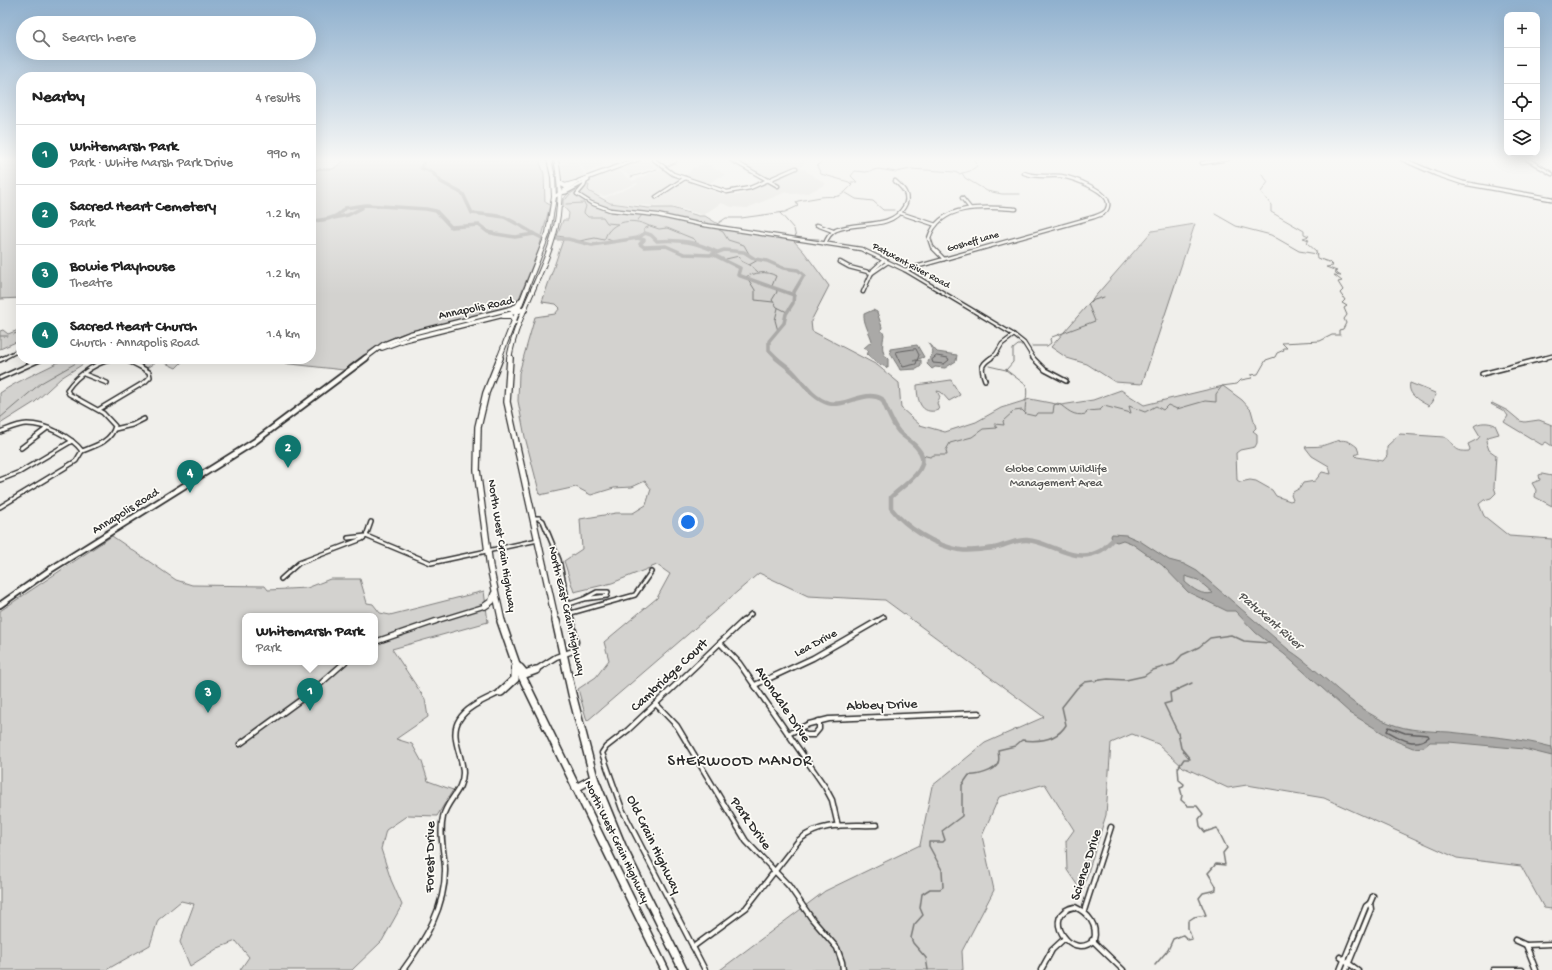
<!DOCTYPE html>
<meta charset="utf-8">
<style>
body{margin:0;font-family:"Gochi Hand",sans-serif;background:#f6f6f6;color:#222}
.controls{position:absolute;right:12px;top:12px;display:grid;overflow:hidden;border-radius:8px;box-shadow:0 4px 16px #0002}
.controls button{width:36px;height:36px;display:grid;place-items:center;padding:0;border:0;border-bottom:1px solid #e0e0e0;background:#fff;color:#222;font:20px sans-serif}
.you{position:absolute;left:688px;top:522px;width:14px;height:14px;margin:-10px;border:3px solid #fff;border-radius:50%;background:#1a73e8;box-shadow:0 0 0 6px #1a73e833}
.badge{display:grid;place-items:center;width:26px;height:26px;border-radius:50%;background:#0f766e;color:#fff;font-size:13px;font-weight:700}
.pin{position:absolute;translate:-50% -33px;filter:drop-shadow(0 1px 2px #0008)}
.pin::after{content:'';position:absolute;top:21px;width:14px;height:12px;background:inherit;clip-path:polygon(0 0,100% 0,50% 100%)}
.popup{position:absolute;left:242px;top:613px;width:136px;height:52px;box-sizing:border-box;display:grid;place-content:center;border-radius:8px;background:#fff;filter:drop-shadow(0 1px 3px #0005);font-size:13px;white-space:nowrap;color:#767676}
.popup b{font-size:15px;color:#222}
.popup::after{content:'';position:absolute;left:50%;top:100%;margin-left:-8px;border:8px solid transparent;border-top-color:#fff}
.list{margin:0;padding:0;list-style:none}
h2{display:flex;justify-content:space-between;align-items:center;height:52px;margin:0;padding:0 16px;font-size:17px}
h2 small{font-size:13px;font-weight:400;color:#767676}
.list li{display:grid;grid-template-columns:26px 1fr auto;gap:12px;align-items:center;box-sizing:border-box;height:60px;padding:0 16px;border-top:1px solid #e0e0e0}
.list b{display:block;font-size:15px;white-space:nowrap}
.list p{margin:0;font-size:13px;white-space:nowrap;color:#767676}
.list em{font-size:13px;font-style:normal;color:#767676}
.icon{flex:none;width:22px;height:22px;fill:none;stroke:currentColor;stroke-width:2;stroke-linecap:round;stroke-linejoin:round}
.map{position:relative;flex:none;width:1552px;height:970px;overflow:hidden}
.search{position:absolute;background:#fff;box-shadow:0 4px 16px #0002;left:16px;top:16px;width:300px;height:44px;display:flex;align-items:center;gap:10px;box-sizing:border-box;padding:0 14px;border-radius:22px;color:#767676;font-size:15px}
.panel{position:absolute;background:#fff;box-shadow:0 4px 16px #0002;left:16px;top:72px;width:300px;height:292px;border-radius:16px}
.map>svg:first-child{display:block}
</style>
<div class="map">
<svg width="1552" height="970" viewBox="0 0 1552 970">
<rect width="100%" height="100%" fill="#f0efeb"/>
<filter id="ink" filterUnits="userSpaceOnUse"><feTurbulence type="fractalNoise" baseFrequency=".025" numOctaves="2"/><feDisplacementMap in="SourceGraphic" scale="8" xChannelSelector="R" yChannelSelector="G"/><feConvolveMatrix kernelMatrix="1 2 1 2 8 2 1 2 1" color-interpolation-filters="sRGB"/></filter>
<g filter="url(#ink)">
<g fill="#e1e0dc">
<polygon points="577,159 602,159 603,165 586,173"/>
<polygon points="643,159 647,159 655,167 639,172 630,176 618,169"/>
<polygon points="735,159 804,159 807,161 800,167 826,184 808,193 791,194 786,192 747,208 732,207 721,203 703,215 679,208 612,203 604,198 638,184 637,183 605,196 593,194 588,191 589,182 591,179 616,169 633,181 661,169 682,179 690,172 691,169 706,163 725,175 715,179 704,188 724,195 739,195 770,180"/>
<polygon points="575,160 585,176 571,184 563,182 562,164"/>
</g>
<g fill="#d3d2cf" stroke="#7f7e7d" fill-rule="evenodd">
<polygon points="0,159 21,159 21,298 0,299"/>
<path d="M346,159H539L544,174L545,202L550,205L539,249L518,301L511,307L402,334C379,343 363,355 344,370L246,359H311V173L318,169H333Z"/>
<path d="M582,185H589L588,190L590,192L610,203L648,208H672L699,216H705L728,230L793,240L804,252L829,286L811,321L812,331L877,365L899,383L901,408L920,425L945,432L976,422L1001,408L1030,399L1061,405L1093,400L1121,390L1144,405L1223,386L1242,400L1251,410L1256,428L1253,431L1257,434V443L1255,447L1240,450L1236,453L1237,480L1240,482L1250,480L1256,481L1272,490L1276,496L1290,501L1293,500L1291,495L1293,492L1300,488L1303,483L1315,481L1322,472L1331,474L1329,466L1312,456L1305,447C1310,446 1316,447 1321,446C1336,442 1343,435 1357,447L1359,453L1355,455L1357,457L1383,461L1387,456V446L1400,434L1444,437C1455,442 1452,453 1469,451L1470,449L1468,444L1478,439L1480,436L1474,426C1479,422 1489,422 1495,425L1499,434L1488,437L1486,441L1489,450L1496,455L1494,487L1496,493L1491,498L1484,500L1479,504L1484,516L1509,536L1552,539V909L1544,908L1521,866L1457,858L1324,798L1247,785L1228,788L1183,767L1158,744L1132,734L1111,743L1106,815L1082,892L1067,870L1066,841L1074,830L1045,784L999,797L982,836L994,890L962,951L963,970H720L825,891L920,845L932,786L985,743L1044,717L885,600L808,596L759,573L587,721L578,689L596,677L609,660L604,642L657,598L670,574L657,565L612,583L574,592L564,561L582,549L580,519L616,513H633L646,505L651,489L645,481L632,487L614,488L591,495L576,487L540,495L525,437L518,401L519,373L535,317L555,314L560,308L556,304L542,302L564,237L557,236L563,220H568L569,213L563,206V200L568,193Z"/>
<polygon points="1195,224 1142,384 1115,382 1087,364 1067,358 1051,347 1152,231"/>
<polygon points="21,329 21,338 18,340 21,342 21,345 16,342 0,349 0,331 3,330 8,334"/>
<path d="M64,359H91L61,378L35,402L0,424V431V393C20,379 43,371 64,359Z"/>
<polygon points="151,359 185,359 176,368 159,360 145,369 140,366"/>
<path d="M951,380L960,395L949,401L941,392L937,391L940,397L937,403L939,410C920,416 917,399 917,385Z"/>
<path d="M1410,383L1435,393L1436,395L1429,406C1420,401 1407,395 1410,383Z"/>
<path d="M1492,403L1508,411L1520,421L1525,422L1539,420L1552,425V446L1546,442L1542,445L1507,424L1504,422L1508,416C1504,409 1497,408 1491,404Z"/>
<polygon points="1542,474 1552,476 1552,506 1535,497 1536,490 1532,483 1540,480 1539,475"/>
<path d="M112,536L176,580L192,585L265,586L268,590L307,588L330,579H360L367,603L373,604L380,613L390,615L484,591L488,622L392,649L425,699L428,717L396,739L412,744L422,762L428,781L453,790L437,816L408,815L386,830L381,849L391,880L402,905L382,941L352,970H240L249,957L236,941L218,948L190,966L180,942L194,904L181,901L158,920L150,945L106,970H0V611ZM245,616H375V662H245Z"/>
</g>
<g fill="#aaa9a7" stroke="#777775" fill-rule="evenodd">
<path d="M873,310L877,312L882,327L881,330L884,334C883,343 880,352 888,359V368L877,363L867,354L869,351L864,348L872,341C870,333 863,323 864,314Z"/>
<polygon points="928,342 937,352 957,355 956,361 945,368 935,367 932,369 927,364 933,352"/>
<path d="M917,345L924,357L913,361L921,360V366L917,369L900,370C897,363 890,356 890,349Z"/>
<path d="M1112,534L1126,535L1140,541L1169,560L1184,564L1197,571L1289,650C1323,672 1350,708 1389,723C1408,731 1429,731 1449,732C1485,736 1518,738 1552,747V756L1524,749L1449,742H1430L1424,747L1413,748L1396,741L1350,713L1284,654L1256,633L1235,611H1227L1188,592L1162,565L1131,543L1123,540L1117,542L1112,540L1111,536ZM1185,576L1198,580L1213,593C1202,596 1193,589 1185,582Z"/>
</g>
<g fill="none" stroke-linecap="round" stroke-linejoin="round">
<g stroke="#5e5d5d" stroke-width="1">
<polygon points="916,349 919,355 916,364 903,367 896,352"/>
<polygon points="937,356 948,358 949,360 944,364 933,363 932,360"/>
</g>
<path stroke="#5e5d5d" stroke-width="1.5" d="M1389,727L1405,733L1428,735L1429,737C1414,748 1401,739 1387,731Z"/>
<g stroke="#777775" stroke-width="1">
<polyline points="666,167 677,162"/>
<polyline points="962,173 965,178 987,191 1002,194 1020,194"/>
<polyline points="1262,174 1268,182 1261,192 1271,205 1271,212 1304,231 1304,234 1309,236 1303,238 1309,240 1307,243 1316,251 1317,258 1329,262 1333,266 1326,267 1337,271 1334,272 1341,276 1334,275 1342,281 1338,282 1343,290 1340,293 1345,300 1342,303 1347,306 1344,308 1347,315 1344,319 1346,323 1343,329 1339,330 1339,334"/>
<polyline points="631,177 657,169"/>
<polyline points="851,182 857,182 851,176 855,171 866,172 878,169 896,172 911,169 955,172 959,174 970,171 977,166 975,160 977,159"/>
<polyline points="846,193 856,199 873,201 883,210 894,210"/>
<polyline points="566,199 570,194 581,187"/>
<polyline points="566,204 584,203 586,206 584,213 588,217 603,217 607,223 618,224"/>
<polyline points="780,213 794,229 796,238"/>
<polyline points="1215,214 1236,226 1271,235 1299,251 1317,254"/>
<polyline points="638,220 642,215"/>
<path d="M718,225L717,224L726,218H741L785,212L798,206L796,202L798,201C806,200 813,198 821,197C839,195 837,201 852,185L849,182L821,174L817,166L824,159"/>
<polyline points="719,230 723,232 728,240 744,245 749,254"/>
<polyline points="644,234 644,229 650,226 659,229 667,228 694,239 696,242 694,244"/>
<polyline points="799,238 819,239"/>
<polyline points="607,239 612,241"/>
<path d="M579,241L595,238L604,240C606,237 606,234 608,232C618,219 636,219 649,226"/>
<polyline points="726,259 739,256 741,261 749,265 758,260"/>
<polyline points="750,265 758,272"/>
<path d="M745,277C755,273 766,270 776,276L772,286"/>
<polyline points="748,279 755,290 755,300 773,302"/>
<polyline points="776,288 777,292 772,300 777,307 787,312"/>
<polyline points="778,308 775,320 778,331"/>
<polyline points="14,334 21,332"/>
<polyline points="0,336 8,336"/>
<path d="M1022,345H1018L1013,349V362L1006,370L1026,385C1028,395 1025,402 1025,412"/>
<polyline points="1032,346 1047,346 1051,343 1050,339 1052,337 1095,321 1088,304 1091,301 1104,297"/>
<polyline points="989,366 1006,370"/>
<polyline points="0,418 41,383 83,359"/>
<path d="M922,455L930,457L934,455H947L946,450L950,443L972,437L983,429L997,428L994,424L1004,425L1003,421L1014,411L1022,410L1026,414L1035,416L1037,413H1053L1054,405L1058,403C1068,410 1073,417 1086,414L1087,411L1100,410L1104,406L1131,413L1129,406L1145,412L1156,406L1163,410L1168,405L1177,409L1205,401L1216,402V394L1222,386L1237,384L1241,380L1252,378L1251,375L1258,374L1266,360L1275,357L1277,353L1284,350L1283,348H1287L1282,343L1320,341L1332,335H1340"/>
</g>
<g stroke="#777775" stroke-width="1.5">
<polyline points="1155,965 1168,950 1173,939 1183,935 1188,940 1192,939 1188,928 1188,921 1194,917 1206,915 1199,898 1203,893 1216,890 1216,886 1208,873 1216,864 1225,865 1223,853 1227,848 1217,828 1205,832 1200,826 1199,819 1203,814 1197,806 1188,806 1181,800 1182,795 1180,788 1183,787 1184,784 1179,780 1178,768 1184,759 1190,759 1181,748 1178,733 1164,704 1171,702 1170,693 1192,683"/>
<path d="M928,970L926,958L913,943L911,938L914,925L923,915L920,908L922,894L930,889H940L943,887L942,870L929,846V842H943L945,840L942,831L962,816V785L969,775C976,776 996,771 998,763C1000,759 998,754 998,750L1015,746L1022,740C1038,742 1057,740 1066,725L1062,707L1077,688L1085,682L1108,679L1126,680L1144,676L1153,670L1174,664L1182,655L1199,647L1210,638L1231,635L1244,641L1269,643"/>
</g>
<g stroke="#aaa9a7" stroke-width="3.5">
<path d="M425,159L421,168L432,172L441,182L463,194L472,213C482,214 494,215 504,217C507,218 530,231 534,234"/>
<polyline points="334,218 348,215 362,208"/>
<path d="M311,221C325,220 336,219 345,208L366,205L426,209L436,211L451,227L479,225L488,232L496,234L515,237L534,234L544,239H568L592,245L638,238L644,240L640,244L644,247L666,246L684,254L710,255L724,250L744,252L755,259L767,261L783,268L798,270L804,275L794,292L793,303L786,314L784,323L769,341V350L778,359"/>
<path d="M638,238L645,233L651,235L657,241C680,239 696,242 717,252"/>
<polyline points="714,255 740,268 738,275 794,295"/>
</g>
<path stroke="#aaa9a7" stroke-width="4.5" d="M776,358C782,363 788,367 793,372C804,383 812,398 828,403C846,408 864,389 882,399C887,409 892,424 899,432C905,438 913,442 918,449C934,468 903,485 891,497V508C906,528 936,546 960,550C971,552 983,549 994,548C1005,546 1016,539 1027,540C1052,542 1074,565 1100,551C1106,548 1110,541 1116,537"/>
<g stroke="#2b2b2b" stroke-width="5">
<g id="street-far2">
<polyline points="653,159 673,174 727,192 750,188 796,168"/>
<polyline points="730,159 778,186"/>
<polyline points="1527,159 1552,174"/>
<polyline points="1202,163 1228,159"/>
<polyline points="586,180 584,186 577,194 591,203 610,210 657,215 698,224 861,249 905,270 1014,335 1024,343 1034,359"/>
<polyline points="656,197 685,178"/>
<polyline points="962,198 970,208"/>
<polyline points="900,213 936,225"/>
<polyline points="817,225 833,231"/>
<path d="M825,244C827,238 830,233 836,230C858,220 890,231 904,207C911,196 903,188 895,181"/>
<path d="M944,259L932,247L929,238C940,202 987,207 1016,209"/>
<polyline points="840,262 849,267 872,273"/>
<path d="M905,270L1094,217C1100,215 1107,213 1108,206C1111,191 1073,178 1061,176C1048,175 1036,178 1024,173"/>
<polyline points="872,273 888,262"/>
<polyline points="863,292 873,270 884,260"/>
<polyline points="2,359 21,349"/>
<polyline points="989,359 996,354 1002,344 1014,335"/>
<polyline points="1541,359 1552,356"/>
</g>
</g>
<g stroke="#2b2b2b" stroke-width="6">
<g id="street-far1">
<polyline points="1033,358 1045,370 1066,381"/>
<polyline points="0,360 4,358"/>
<polyline points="84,374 107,383"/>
<polyline points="1482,374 1545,358"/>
<polyline points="0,378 42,359"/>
<path d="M985,380C981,369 980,365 991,358"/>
<polyline points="115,429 132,425 144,419"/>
<path d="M0,432C8,429 18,424 27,424C45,424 71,436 82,451L76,461L0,507"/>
<polyline points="21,448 46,429"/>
<path d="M82,451C95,446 111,442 115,426L103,413L69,394L67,390C77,375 101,358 120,359C130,360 141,367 149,372L150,377L145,382L98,410"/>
<polyline points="0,480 20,472 72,441"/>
<polyline points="533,518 539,518 543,521 559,560 572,622"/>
<polyline points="348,538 366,536 431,563 538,540"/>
<polyline points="281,579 299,563 362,539 366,536 371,522"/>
<polygon points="597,592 608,592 607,596 584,599"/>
<polyline points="569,604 584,599"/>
<polyline points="571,613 635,595 651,572"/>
<polyline points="433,622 485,606"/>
<polyline points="742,622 751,614"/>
<polyline points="875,622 884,617"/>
</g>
</g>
<g stroke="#2b2b2b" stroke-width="7">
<g id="street">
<polyline points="375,642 436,621"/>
<polyline points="721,644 739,663 825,787 832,800 838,826"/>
<polyline points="537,669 556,657 573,651 576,642 572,621"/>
<polyline points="755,685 813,658 877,621"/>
<polyline points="656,704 677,726 746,841 789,886 812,919 837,948 842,962 843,970"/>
<polyline points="798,729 806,735 814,735 819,729 819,721"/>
<polyline points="788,734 809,724 829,719 979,713"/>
<polyline points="240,744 310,693 345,662"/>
<path d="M1075,907C1088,913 1098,925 1094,940C1071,963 1039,913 1075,907Z"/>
<polyline points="1084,911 1111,827"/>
<polyline points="1092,940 1123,970"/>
<polyline points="1515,940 1526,945 1552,944"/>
<polyline points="1526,945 1536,970"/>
<path d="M693,947L746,908L799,840C822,821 849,826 877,825"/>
<polyline points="1340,957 1358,970"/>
<path d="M403,970C425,940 446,907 445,868C444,851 439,834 443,817C446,801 463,791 463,773C463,756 449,736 459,720C467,706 487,699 501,692"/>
<polyline points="705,970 622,809 602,753 606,747 628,730 743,621"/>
<polyline points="1041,970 1052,950 1065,938"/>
<polyline points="1340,970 1366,906 1370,903 1373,896"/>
<polyline points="1346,970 1371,909 1370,903"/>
<polyline points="1493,970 1522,970"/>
</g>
</g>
<g stroke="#2b2b2b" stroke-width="5.5">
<g id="secondary">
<polyline points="1402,159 1436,174 1463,183 1552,199"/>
<polyline points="560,193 566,192 588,180"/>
<polyline points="554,197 579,181 638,159"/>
</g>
</g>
<g stroke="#2b2b2b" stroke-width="6">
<g id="primary-far1">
<polyline points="382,348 404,340 520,311"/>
<polyline points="364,359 384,344 409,334 509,309 525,310"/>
</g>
</g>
<g stroke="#2b2b2b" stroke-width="8">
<polyline id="primary" points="0,605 50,570 254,442 366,358"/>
</g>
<g stroke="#2b2b2b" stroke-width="6">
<g id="highway-far2">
<polyline points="560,183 565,186 575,183"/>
<polyline points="509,309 517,306 521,300"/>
<polyline points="503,316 511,316 515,322"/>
<polyline points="499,359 548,233 554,197 553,177 549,159"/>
<path d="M509,359C518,305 556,259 559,205C561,189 559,175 556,159"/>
</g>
</g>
<g stroke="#2b2b2b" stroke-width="8">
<g id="highway-far1">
<polyline points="500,358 486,393 478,427 477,470 490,567 502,622"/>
<polyline points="510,358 507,402 556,622"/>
<polyline points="485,606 492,601 494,594"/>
</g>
</g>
<g stroke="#2b2b2b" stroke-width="10">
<g id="highway">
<polyline points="501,621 516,664 665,970"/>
<polyline points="556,621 572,694 594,778 622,846 683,970"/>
<polyline points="520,668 525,674 536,670"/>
<polyline points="501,692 515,679 515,668"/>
<polyline points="576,788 594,778"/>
</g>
</g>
<use href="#street-far2" stroke="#fdfcf7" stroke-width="2.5"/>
<use href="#street-far1" stroke="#fdfcf7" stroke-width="3"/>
<use href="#street" stroke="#fdfcf7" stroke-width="4"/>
<use href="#secondary" stroke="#fdfcf7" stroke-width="3"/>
<use href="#primary-far1" stroke="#fdfcf7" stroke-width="3.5"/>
<use href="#primary" stroke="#fdfcf7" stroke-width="4.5"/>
<use href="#highway-far2" stroke="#fdfcf7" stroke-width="4"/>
<use href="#highway-far1" stroke="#fdfcf7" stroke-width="5.5"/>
<use href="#highway" stroke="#fdfcf7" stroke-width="7"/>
</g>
</g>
<linearGradient id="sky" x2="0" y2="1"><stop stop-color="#8fb0ce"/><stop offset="0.54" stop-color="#f8f8f6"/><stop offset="1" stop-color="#f8f8f6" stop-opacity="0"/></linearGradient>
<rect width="1552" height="295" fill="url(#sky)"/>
<g text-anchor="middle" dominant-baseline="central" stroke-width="3.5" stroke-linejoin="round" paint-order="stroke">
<g font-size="10" fill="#2b2b2b" stroke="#fdfcf7">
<text transform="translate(973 242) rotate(-16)">Gosheff Lane</text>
<text transform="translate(911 266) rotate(28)">Patuxent River Road</text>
</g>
<g font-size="12" fill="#2b2b2b" stroke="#fdfcf7">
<text transform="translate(476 309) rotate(-12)">Annapolis Road</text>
<text transform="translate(126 512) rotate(-32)">Annapolis Road</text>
<text transform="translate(501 546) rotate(81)">North West Crain Highway</text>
<text transform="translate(566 611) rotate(77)">North East Crain Highway</text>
<text transform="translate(816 644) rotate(-28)">Lea Drive</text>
<text transform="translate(616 842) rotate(64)">North West Crain Highway</text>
</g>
<g font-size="12" fill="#555554" stroke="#fdfcf7">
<text x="1056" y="470">Globe Comm Wildlife<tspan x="1056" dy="14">Management Area</tspan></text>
</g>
<g font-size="13" font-style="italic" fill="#575756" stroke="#fdfcf7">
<text transform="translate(1270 621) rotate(41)">Patuxent River</text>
</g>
<g font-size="14" fill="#2b2b2b" stroke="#fdfcf7">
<text transform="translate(670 676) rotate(-43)">Cambridge Court</text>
<text transform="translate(782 705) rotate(56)">Avondale Drive</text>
<text transform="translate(882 706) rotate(-2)">Abbey Drive</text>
<text transform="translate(750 824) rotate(55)">Park Drive</text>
<text transform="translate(653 845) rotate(64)">Old Crain Highway</text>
<text transform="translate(431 857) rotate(-89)">Forest Drive</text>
<text transform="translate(1087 865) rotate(-72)">Science Drive</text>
</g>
<g font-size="16" letter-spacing="1" fill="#2b2b2b" stroke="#fdfcf7">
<text x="740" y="762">SHERWOOD MANOR</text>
</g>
</g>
</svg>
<div class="controls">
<button>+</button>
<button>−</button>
<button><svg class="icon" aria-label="locate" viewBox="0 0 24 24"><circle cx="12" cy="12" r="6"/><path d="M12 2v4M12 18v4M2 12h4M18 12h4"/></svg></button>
<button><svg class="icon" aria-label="layers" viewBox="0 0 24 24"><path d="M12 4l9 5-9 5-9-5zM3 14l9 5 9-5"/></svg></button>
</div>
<div class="you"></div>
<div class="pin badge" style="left:310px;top:711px">1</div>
<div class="popup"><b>Whitemarsh Park</b>Park</div>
<div class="pin badge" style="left:288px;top:468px">2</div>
<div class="pin badge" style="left:208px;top:713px">3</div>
<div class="pin badge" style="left:190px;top:493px">4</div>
<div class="search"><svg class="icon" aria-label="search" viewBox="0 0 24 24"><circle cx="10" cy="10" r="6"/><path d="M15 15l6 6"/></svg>Search here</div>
<section class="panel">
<h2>Nearby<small>4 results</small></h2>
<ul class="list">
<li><span class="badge">1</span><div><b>Whitemarsh Park</b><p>Park · White Marsh Park Drive</p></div><em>990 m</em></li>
<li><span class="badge">2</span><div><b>Sacred Heart Cemetery</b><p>Park</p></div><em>1.2 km</em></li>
<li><span class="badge">3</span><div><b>Bowie Playhouse</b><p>Theatre</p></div><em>1.2 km</em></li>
<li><span class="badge">4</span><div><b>Sacred Heart Church</b><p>Church · Annapolis Road</p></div><em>1.4 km</em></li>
</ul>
</section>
</div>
